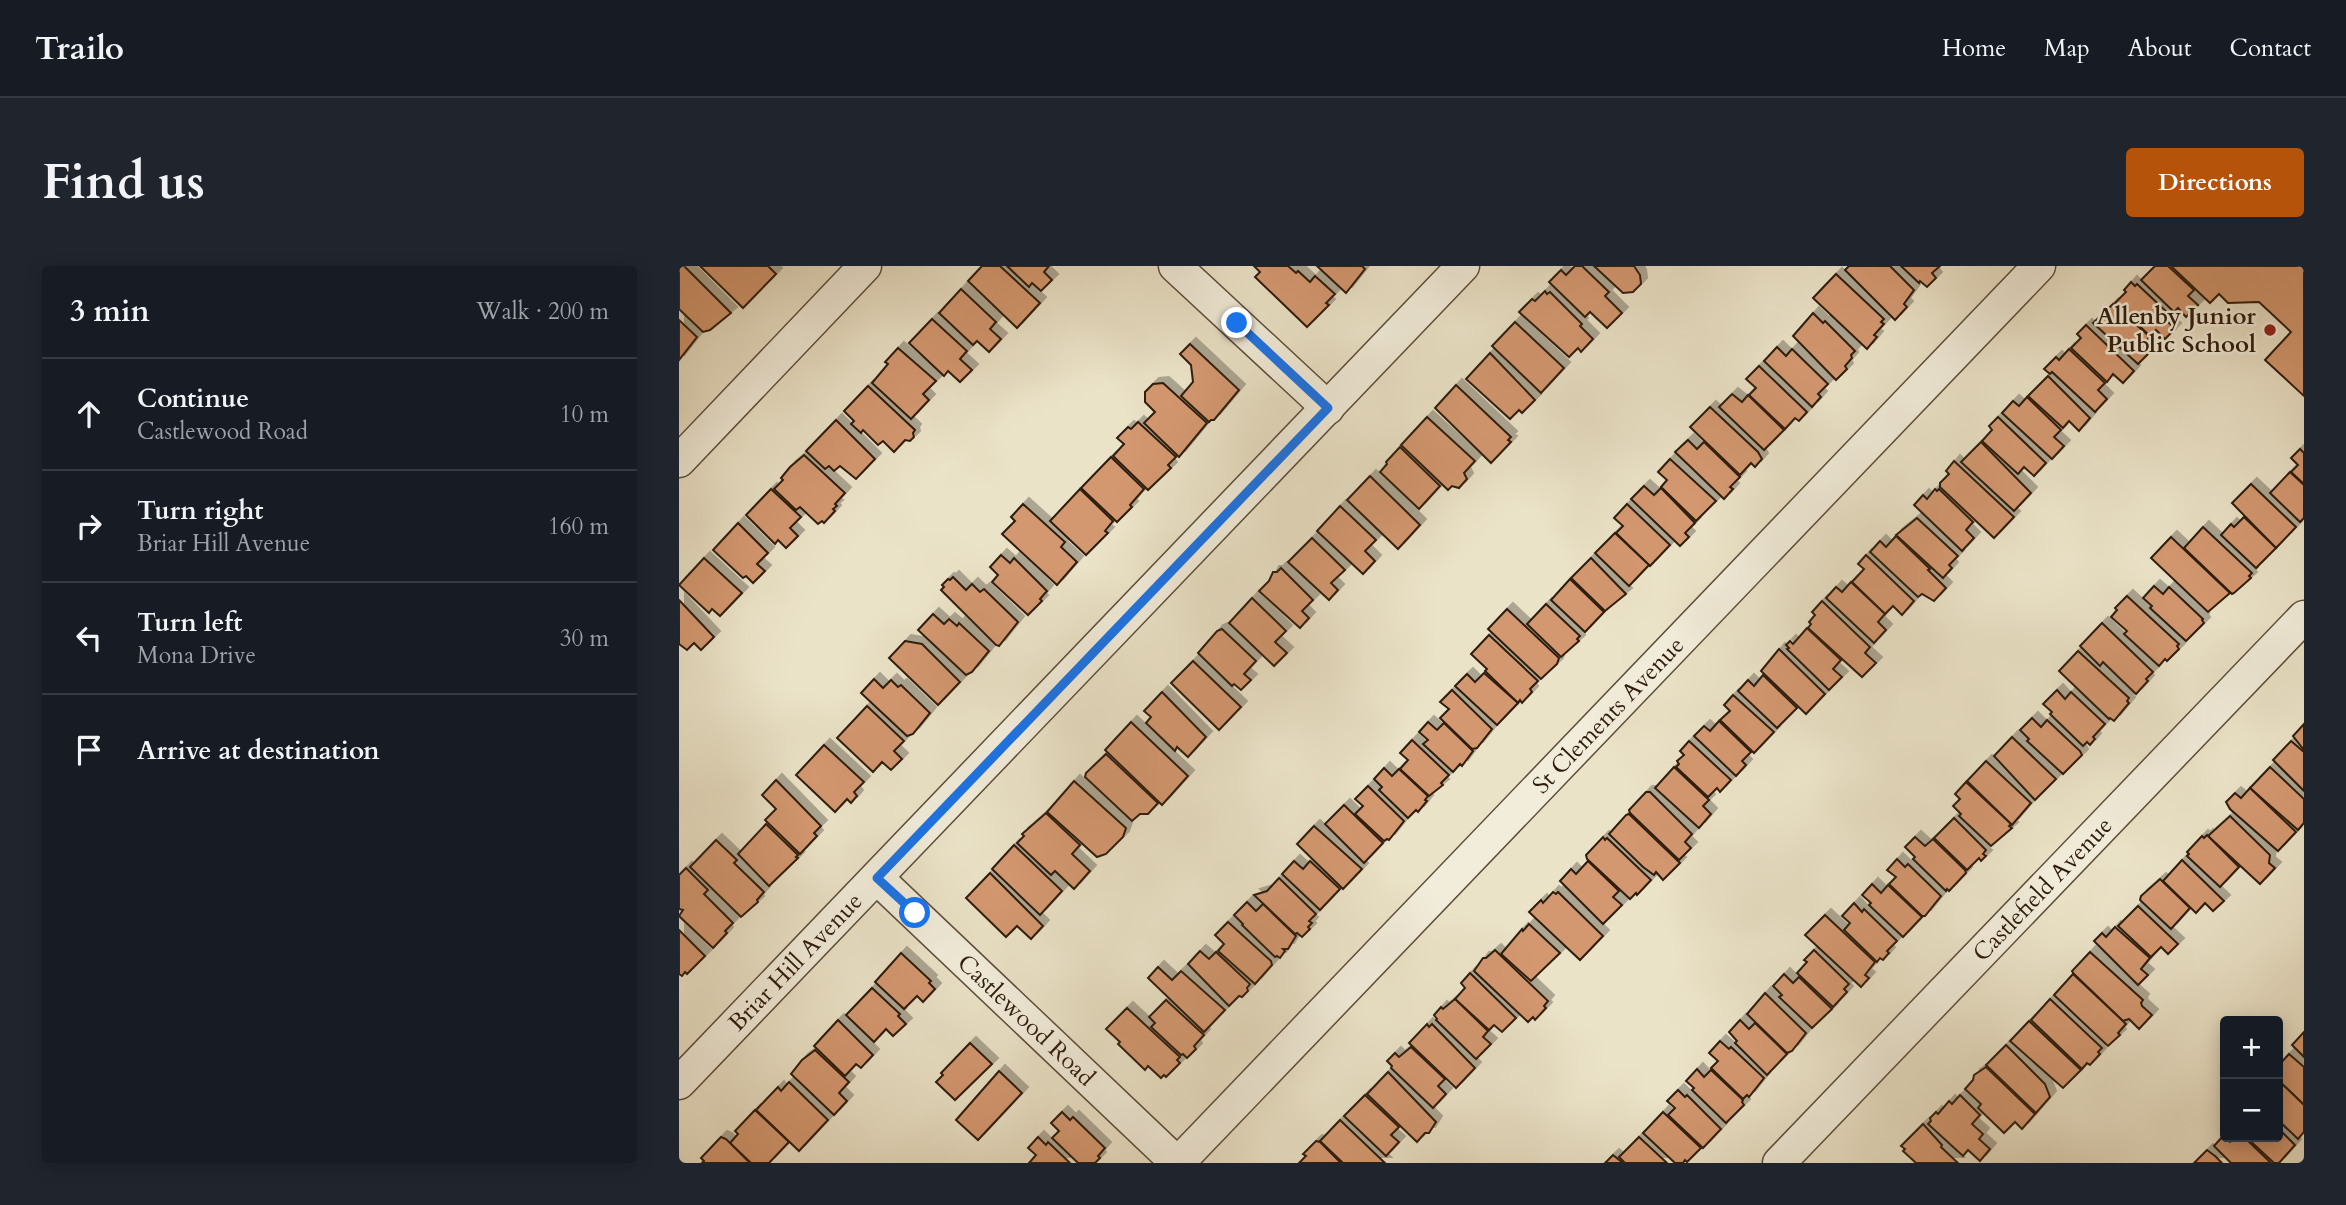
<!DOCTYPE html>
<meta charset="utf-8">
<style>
body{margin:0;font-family:Cardo,serif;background:#20242c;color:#f1f3f6}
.controls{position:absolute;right:21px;bottom:21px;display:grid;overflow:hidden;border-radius:7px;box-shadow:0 4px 18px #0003}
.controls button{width:63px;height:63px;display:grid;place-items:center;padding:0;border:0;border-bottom:2px solid #363941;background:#171b24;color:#f1f3f6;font:35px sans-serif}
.stop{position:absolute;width:21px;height:21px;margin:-16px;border:5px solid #1a73e8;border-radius:50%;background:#fff}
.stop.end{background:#1a73e8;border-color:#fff;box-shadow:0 2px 7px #0008}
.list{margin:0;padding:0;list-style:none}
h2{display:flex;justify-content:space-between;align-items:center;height:91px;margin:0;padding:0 28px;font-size:30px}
h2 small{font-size:23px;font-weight:400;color:#9ea1a6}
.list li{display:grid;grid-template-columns:46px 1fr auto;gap:21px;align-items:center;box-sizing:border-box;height:112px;padding:0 28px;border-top:2px solid #363941}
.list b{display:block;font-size:26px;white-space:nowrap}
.list p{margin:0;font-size:23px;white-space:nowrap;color:#9ea1a6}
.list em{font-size:23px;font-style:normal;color:#9ea1a6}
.icon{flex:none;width:38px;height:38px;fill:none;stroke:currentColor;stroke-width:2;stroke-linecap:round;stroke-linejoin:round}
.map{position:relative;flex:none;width:1625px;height:897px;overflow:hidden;border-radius:7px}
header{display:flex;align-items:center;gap:42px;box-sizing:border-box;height:98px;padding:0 35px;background:#171b24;border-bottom:2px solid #363941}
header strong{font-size:33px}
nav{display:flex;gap:38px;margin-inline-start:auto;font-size:24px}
.intro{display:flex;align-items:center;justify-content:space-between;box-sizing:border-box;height:168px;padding:0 42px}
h1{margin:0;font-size:49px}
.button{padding:18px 32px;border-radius:7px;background:#b45309;color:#fff;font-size:24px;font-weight:700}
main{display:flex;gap:42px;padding:0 42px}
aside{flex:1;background:#171b24;border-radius:7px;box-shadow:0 4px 18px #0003}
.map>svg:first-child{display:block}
</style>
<header>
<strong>Trailo</strong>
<nav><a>Home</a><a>Map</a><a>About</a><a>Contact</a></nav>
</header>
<div class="intro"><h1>Find us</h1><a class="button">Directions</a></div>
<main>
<aside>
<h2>3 min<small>Walk · 200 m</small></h2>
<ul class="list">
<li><svg class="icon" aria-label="ahead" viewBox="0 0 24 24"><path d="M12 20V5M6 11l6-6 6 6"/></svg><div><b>Continue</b><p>Castlewood Road</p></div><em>10 m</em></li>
<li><svg class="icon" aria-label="right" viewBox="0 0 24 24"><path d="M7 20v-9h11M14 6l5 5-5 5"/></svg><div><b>Turn right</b><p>Briar Hill Avenue</p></div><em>160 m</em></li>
<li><svg class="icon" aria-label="left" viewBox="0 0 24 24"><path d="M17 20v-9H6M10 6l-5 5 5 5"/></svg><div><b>Turn left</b><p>Mona Drive</p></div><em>30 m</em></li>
<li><svg class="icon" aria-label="arrive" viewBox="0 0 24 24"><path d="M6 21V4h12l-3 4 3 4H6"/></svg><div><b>Arrive at destination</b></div></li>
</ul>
</aside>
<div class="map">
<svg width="1625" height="897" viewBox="0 0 1625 897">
<defs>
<filter id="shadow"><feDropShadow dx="6" dy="-6" stdDeviation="0" flood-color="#0004"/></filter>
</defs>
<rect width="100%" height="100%" fill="#ebe3c8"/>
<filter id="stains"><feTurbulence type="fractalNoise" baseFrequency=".00286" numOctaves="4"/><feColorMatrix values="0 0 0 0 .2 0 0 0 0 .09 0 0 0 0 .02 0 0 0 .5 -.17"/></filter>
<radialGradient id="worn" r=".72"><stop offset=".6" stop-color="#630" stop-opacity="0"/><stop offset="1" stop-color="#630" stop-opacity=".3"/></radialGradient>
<g fill="#d49870" stroke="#2e1c0c" stroke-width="2" filter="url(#shadow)">
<polygon points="0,0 5,0 52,47 31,64 24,66 0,43"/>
<polygon points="21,0 89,0 97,8 64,42"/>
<polygon points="303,0 321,0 361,37 338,62 289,15"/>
<polygon points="328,0 370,0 365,6 373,14 362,25 353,17 350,21"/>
<polygon points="575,0 609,0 617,7 619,5 631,16 636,10 656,28 647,37 650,39 628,61 576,11 581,6"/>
<polygon points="638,0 683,0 686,3 667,27"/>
<polygon points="896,0 903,0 930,26 926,30 943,47 928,62 911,46 906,51 870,16 882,4 887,9"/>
<polygon points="915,0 955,0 961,9 962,18 954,26 944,27"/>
<polygon points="1170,0 1211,0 1235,24 1225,38 1228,41 1216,54 1166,4"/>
<polygon points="1222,0 1261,0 1253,7 1257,12 1248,21 1241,15 1240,17"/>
<polygon points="1476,0 1489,0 1515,24 1509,30 1519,39 1507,51 1499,42 1495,46 1462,14"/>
<polygon points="1492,0 1625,0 1625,130 1586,94 1612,66 1580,36 1549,37 1540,28 1531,37"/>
<polygon points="1157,8 1205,53 1202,56 1205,58 1195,69 1198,71 1188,83 1134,32"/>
<polygon points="1452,16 1456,20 1458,18 1491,49 1487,54 1496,63 1486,73 1477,64 1471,70 1436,37 1447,26 1445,24"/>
<polygon points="282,23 317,56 311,63 322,73 310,86 298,75 294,79 260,47"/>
<polygon points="866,25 868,28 871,26 903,58 901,60 914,73 902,86 899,82 890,91 840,46 853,33 856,35"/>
<polygon points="1434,38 1471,71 1463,78 1471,86 1459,98 1414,57"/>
<polygon points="1134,47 1144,57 1146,55 1176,85 1172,89 1173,92 1166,100 1168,103 1157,114 1114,70"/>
<polygon points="253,53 288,85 281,93 293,104 281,116 269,105 265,110 230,77"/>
<polygon points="0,54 18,71 0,94"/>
<polygon points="836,56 885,102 862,127 813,80"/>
<polygon points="1407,59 1455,105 1444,117 1434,108 1428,116 1392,82 1402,72 1398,68"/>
<polygon points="511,78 560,124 535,154 532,154 530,156 502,130 514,116 512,99 501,88"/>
<polygon points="1098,81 1107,90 1113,83 1149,118 1139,128 1142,131 1133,141 1085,95"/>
<polygon points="219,82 257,115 244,128 250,134 232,153 193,117 209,98 206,96"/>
<polygon points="1390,83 1426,117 1419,124 1428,133 1416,146 1373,106 1371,108 1365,103 1377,91 1380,94"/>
<polygon points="811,87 856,134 843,147 840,144 831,153 787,113"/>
<polygon points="1080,100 1128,146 1120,155 1116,152 1106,163 1070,129 1077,122 1067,113"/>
<polygon points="1369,110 1411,152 1400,165 1390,155 1384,162 1349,130"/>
<polygon points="484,117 528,157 500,191 465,157 476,146 466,136 466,126 474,118"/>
<polygon points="777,119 832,171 829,174 832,176 812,197 756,142"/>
<polygon points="189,120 236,164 234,167 235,171 231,175 226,174 215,186 204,175 199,179 184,164 182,167 172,158 175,155 165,145"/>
<polygon points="1053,128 1063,136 1069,129 1105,164 1085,184 1040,141"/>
<polygon points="1348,131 1382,164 1375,171 1385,180 1373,193 1323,147 1334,135 1340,140"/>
<polygon points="1031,141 1079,186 1083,193 1076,201 1072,197 1061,209 1011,161"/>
<polygon points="748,151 796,195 785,207 788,213 780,222 773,220 769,224 722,179"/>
<polygon points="1319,151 1367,197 1355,210 1345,201 1339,208 1303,175 1313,164 1310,160"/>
<polygon points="157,154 196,193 177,213 161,200 155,205 150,200 146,203 127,185"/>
<polygon points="459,156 497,191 489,199 492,202 469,224 434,190 445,178 438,172 449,161 452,163"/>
<polygon points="1009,174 1018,183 1025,176 1061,211 1051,221 1054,223 1045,233 996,186"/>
<polygon points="1302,176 1352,227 1335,245 1282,196"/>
<polygon points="721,181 761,220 740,243 701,206 708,198 707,196"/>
<polygon points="1621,183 1625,187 1625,218 1612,206 1619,199 1612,192"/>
<polygon points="125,189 166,227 156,238 158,240 154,243 156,245 145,257 143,255 139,258 121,241 117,244 95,223 104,214 102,212 111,201"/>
<polygon points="432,191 465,223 451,239 453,241 438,256 402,222"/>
<polygon points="991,193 1037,235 1017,255 982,221 988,214 979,206"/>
<polygon points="1275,195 1335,251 1315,272 1261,221 1261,217 1270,208 1267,205"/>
<polygon points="1611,206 1625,219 1625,252 1621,256 1591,227"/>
<polygon points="691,210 741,259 719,283 668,234"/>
<polygon points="1572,218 1617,261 1597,282 1553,237"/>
<polygon points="965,220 975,229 982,222 1016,257 1006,267 1010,271 1001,280 952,233"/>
<polygon points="92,223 122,251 111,262 119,270 107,282 99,274 96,278 67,249"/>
<polygon points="401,223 434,255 426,265 429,267 407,289 371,255"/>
<polygon points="1256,223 1258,225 1260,223 1294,256 1287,264 1295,272 1283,285 1235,239 1244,229 1248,233"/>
<polygon points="344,238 386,276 382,281 398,296 378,319 323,268 336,255 332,251"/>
<polygon points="948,238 991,279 971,300 937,267 944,260 935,252"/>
<polygon points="661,240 697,274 686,285 696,295 684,308 638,265"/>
<polygon points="1565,251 1597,282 1577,302 1542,269 1552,258 1555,261"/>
<polygon points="1238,252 1279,290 1270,299 1273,302 1264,312 1217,269"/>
<polygon points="59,257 89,287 78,298 86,305 74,317 67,310 64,312 34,284"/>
<polygon points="1524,261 1573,307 1570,310 1572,312 1555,327 1553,328 1505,282"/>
<polygon points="936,267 970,299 950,320 916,287"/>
<polygon points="1217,270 1251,303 1249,304 1267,322 1255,335 1243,328 1239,331 1191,286 1201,275 1207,281"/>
<polygon points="1492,271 1551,327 1529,346 1472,292"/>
<polygon points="633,272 666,304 652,317 659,324 650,334 609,296"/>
<polygon points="322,289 331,297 335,292 368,325 361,333 363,335 349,349 313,316 319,309 311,301"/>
<polygon points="1187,289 1235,335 1223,349 1214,340 1206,348 1173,316 1185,303 1179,298"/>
<polygon points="25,292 63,327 41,350 33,343 30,347 0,319"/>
<polygon points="912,292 947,328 926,345 892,312"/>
<polygon points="602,302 634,334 623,345 630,352 621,362 580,325 590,315 594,306 598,306"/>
<polygon points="274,311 287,324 293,318 301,326 305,323 339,356 320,380 317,379 262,324 265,321 263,319 269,313 271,314"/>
<polygon points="891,313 925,346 906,366 872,334"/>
<polygon points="1172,316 1206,348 1199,356 1207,364 1195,377 1147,332 1157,321 1163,326"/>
<polygon points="1475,320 1484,328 1490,321 1524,353 1523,354 1525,357 1507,375 1471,342 1473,340 1464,332"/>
<polygon points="1448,330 1500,378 1498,380 1500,383 1488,395 1486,393 1480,400 1445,368 1448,365 1432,351 1438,344 1436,342"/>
<polygon points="573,332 607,365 596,376 608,387 595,400 550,357"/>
<polygon points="0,334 35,371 22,384 15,377 8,384 0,378"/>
<polygon points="1143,335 1191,381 1186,387 1197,397 1183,411 1129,362 1132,358 1130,356 1136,349 1133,346"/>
<polygon points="867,338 901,370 898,373 900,375 882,391 848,358"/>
<polygon points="828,343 880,392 878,398 862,413 809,363"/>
<polygon points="254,348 265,358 270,353 278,360 280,357 310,385 293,406 287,409 239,364"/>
<polygon points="1423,357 1474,406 1467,413 1469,415 1457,428 1424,396 1421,400 1401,380"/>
<polygon points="1128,362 1162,394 1154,403 1163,411 1150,424 1108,383 1110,382 1107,379 1111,375 1114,378"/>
<polygon points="543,363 577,395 565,408 572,414 562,424 555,418 553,420 519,387 538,365"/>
<polygon points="810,369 859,415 851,423 853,426 843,437 841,434 839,437 806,405 808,403 792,388"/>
<polygon points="226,375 243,378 281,416 259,439 210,392"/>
<polygon points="1100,383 1146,428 1127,448 1082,405"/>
<polygon points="1399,385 1450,432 1448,435 1450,437 1435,455 1431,452 1430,453 1380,405"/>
<polygon points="514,395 562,441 540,464 492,417"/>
<polygon points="805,407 839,437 818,459 776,420 788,408 796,416"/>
<polygon points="1084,409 1118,442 1098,462 1059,425 1069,414 1075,420"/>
<polygon points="195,413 204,422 212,414 219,421 222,419 251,447 234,468 228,470 182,427"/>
<polygon points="773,424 813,463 798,482 793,483 761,452 770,443 761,436"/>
<polygon points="1378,424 1386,433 1392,426 1426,458 1414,471 1416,473 1411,479 1408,476 1404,480 1371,448 1373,446 1364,438"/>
<polygon points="483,426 527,471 509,491 498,481 496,485 467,457 472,451 465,445"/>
<polygon points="1054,429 1095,466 1075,487 1041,454 1051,445 1045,439"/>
<polygon points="188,440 225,475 215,485 223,493 212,504 203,496 194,506 158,472"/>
<polygon points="1353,452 1362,461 1368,454 1401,485 1403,489 1384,508 1348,475 1350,473 1341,464"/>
<polygon points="1040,455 1072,486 1063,495 1067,499 1057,510 1015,470 1025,460 1031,465"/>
<polygon points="452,456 509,510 483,539 426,484"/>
<polygon points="749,456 758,464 765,457 794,485 783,500 781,498 774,506 744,478 749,474 740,466"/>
<polygon points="1625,458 1625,484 1614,470"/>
<polygon points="1333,471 1377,513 1356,534 1315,490"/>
<polygon points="733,474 770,509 762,517 764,519 750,530 721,503 729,494 721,487"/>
<polygon points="1010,475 1052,514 1041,526 1038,522 1029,531 997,501 1000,498 998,495 1005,489 1001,485"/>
<polygon points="1612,475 1625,486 1625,525 1594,494"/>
<polygon points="145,479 185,516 175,526 178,530 172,537 168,533 156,546 117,509"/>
<polygon points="427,488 479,537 469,548 461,548 453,555 406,511 407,507"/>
<polygon points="1307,495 1352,537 1333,559 1288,515"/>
<polygon points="995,501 1030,534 1024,540 1032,548 1020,562 976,522"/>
<polygon points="1591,501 1625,533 1625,557 1619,564 1571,522"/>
<polygon points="705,502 713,510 720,503 749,530 746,534 748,535 739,546 737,544 729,552 700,524 703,521 695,513"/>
<polygon points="97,514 142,560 135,567 138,570 121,588 86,554 97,543 83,529"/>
<polygon points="395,515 447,562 444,571 427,588 418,591 368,546"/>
<polygon points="1287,516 1332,558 1330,560 1333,562 1312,580 1280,550 1282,548 1274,540 1281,533 1276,528"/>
<polygon points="689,520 725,555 710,574 708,573 705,575 676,548 684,540 676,533"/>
<polygon points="1571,522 1617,566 1599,585 1551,543 1547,536 1556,527 1562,532"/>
<polygon points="967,526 971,526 1013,568 1006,576 1012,582 1000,594 951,547 950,544"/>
<polygon points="665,539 704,577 685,597 646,558"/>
<polygon points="367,547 401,579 393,588 411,605 395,623 376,605 372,609 338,577 345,570 343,568"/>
<polygon points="950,548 1001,597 984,614 977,606 975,609 964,601 930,568 947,549"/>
<polygon points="1551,550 1591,589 1590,597 1596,602 1581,618 1529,570"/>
<polygon points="1275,552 1307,584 1304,588 1307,590 1302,595 1300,592 1288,604 1255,572"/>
<polygon points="87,558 119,589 117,591 119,592 90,620 59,588"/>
<polygon points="635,560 683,603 664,623 618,578"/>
<polygon points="1528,569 1560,601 1541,621 1508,590 1510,588 1508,586 1523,570 1525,572"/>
<polygon points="924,571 926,574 928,572 972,614 958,629 957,627 951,633 908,593 907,589"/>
<polygon points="1236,571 1246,580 1254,573 1286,604 1287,607 1270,625 1268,623 1267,625 1234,593 1236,591 1226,581"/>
<polygon points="37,574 58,594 55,597 85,626 78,634 79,636 62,651 11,601"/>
<polygon points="335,579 383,625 361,649 313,603"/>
<polygon points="1218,593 1226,601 1229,598 1262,630 1246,650 1243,650 1210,618 1217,611 1208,604"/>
<polygon points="1503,594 1545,635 1534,645 1526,637 1517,647 1484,615"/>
<polygon points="615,595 624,603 631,595 661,623 641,644 603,608"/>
<polygon points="909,595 940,625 934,631 943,639 924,658 881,615 892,603 897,608"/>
<polygon points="7,602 29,624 25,628 54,657 46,665 48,667 34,682 0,650 4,644 0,643 0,609"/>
<polygon points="311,607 364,660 352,673 338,660 327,671 287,632"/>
<polygon points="600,612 637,648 630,655 633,657 629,661 631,663 623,671 618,667 616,668 575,629 588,625"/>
<polygon points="1481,613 1511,642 1492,663 1461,634 1462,630"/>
<polygon points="1193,618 1202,627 1209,619 1243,651 1224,671 1190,639 1192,637 1183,629"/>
<polygon points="874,626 877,628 879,626 924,670 901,694 850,646 862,634 864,637"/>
<polygon points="568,636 577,645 584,638 617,670 609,683 604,683 606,685 601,692 598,690 596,691 563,659 564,658 555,649"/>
<polygon points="1175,637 1183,646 1185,643 1218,675 1208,685 1210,687 1204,694 1201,692 1198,696 1165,664 1171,657 1163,650"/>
<polygon points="1459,640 1499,678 1489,688 1482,681 1472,691 1439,660"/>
<polygon points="1146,649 1196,696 1186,709 1190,712 1182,721 1126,669"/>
<polygon points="549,656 592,695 593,699 576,718 539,685 545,678 536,669"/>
<polygon points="850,658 881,687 852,715 822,688 843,663 844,665"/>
<polygon points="1436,661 1471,692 1462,703 1469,709 1459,719 1415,675 1423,667 1427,671"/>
<polygon points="0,664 26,690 8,708 6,706 3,710 0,708"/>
<polygon points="816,684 869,735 865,740 867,742 856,754 854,751 849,756 795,705 804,692 807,692"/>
<polygon points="1135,684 1170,718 1165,723 1168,726 1154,741 1118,707 1128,696 1125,694"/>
<polygon points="521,685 530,693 537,686 571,718 568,722 569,725 563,731 560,730 550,740 509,698"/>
<polygon points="1411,686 1464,734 1462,737 1463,740 1473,749 1460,763 1450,753 1444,755 1395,708 1393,705"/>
<polygon points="222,687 252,715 250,717 256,723 244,736 238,730 225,743 196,716"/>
<polygon points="479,701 493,714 502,705 546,744 525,766 469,712"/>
<polygon points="791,707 837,752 823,766 815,759 810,764 776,733 786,722 782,717"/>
<polygon points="1105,708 1114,717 1120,711 1153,743 1133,762 1100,731 1103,729 1094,720"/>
<polygon points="1394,708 1447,758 1439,767 1441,769 1429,780 1375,729"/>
<polygon points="193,722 221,748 219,750 227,758 214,770 207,763 195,776 167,749"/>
<polygon points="1086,727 1127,767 1113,785 1108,787 1068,748"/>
<polygon points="776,733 809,765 804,771 812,778 797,793 757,754 758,753 755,749 762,741 764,743"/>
<polygon points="1371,733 1423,782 1419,786 1421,788 1411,799 1408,797 1403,803 1352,754"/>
<polygon points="487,734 525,769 515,780 517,783 508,792 504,788 502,789 472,761 476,757 470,751"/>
<polygon points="448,742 501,791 498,794 501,797 487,811 485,809 482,812 469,800 466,804 439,778 441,776 427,763"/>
<polygon points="159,754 194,789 182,802 177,798 166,810 135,780"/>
<polygon points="1061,754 1070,763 1076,757 1108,788 1088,809 1056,777 1058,775 1050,766"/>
<polygon points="1350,755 1402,804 1384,822 1331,775"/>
<polygon points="748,758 750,761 753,758 796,802 777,822 730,777"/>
<polygon points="1625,766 1625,791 1613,779"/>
<polygon points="1041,775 1050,783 1052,781 1085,812 1070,831 1068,829 1064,833 1032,802 1039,795 1030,787"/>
<polygon points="291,777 313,798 276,834 257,816 264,809 262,807"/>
<polygon points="1327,779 1366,818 1371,831 1357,847 1307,799"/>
<polygon points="732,781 766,813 759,820 767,828 754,842 712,802 713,800 708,795 716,787 720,791"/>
<polygon points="136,784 170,816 160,827 168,835 155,849 112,808 123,794"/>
<polygon points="1610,788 1625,801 1625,839 1599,814 1599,800"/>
<polygon points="1307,801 1356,848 1343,863 1336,856 1325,867 1299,842 1302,838 1286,823 1294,814 1295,809"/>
<polygon points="1018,803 1025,811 1032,804 1064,834 1063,836 1065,839 1047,857 1013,824 1015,822 1007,815"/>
<polygon points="320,805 343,827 299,874 277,854"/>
<polygon points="709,806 757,856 750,867 746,867 738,876 688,828"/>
<polygon points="1599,814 1625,839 1625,866 1619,873 1599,854"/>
<polygon points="110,816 149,854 120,885 77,844 99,821 102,825"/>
<polygon points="999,824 1006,831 1008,829 1042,863 1024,882 989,849 996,842 988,835"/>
<polygon points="686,829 720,861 712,869 720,876 707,890 665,850"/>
<polygon points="1281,829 1301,849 1293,858 1304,868 1300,873 1311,883 1301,895 1289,884 1284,890 1249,858 1252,855 1251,852 1257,846 1259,848 1270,835 1273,838"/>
<polygon points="76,844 110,876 90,897 72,897 51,877 59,868 56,865"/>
<polygon points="383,846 391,854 394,851 426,882 419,890 421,892 416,897 399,897 373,872 380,865 372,857"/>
<polygon points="984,846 1022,882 1008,896 1006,894 1004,897 996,897 964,867"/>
<polygon points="661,854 706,897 664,897 641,875"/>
<polygon points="1244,858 1263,879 1262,881 1279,897 1237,897 1224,885 1226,883 1222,880"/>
<polygon points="1599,862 1616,879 1600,897 1595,897 1567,871 1599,871"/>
<polygon points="1544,870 1551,876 1556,871 1565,871 1592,897 1552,897 1535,880"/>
<polygon points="42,871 47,873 71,897 23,897 25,895 22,892"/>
<polygon points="359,871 367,879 369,876 391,897 350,897 357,889 349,882"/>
<polygon points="960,871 988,897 946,897 940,891"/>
<polygon points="637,875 641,876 662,897 620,897 627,890 624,888"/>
<polygon points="1528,884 1536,890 1543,897 1515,897"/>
<polygon points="934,889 944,897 926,897"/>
</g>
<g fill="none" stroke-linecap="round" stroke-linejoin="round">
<g stroke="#5d4e3b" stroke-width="35">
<g id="minor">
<polyline points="496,0 649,142"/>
<polyline points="0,195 186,0"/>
<path id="s1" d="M198,612L498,897"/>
<path id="s2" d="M0,817L784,0"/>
<path id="s3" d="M499,897L1360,0"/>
<path id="s4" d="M1100,897L1625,351"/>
</g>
</g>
<use href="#minor" stroke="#f2eddb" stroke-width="32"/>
</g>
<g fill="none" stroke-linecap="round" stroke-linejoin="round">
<polyline stroke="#1a73e8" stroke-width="9" points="236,647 198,612 649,142 558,57"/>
</g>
<circle fill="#8f2418" stroke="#f2eddb" stroke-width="2.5" cx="1591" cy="64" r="7"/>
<g text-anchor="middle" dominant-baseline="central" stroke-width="5" stroke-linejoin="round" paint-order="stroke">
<g font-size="24" font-weight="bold" fill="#2e1c0c" stroke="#f2eddb" text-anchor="end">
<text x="1577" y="50">Allenby Junior<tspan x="1577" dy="28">Public School</tspan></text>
</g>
<g font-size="24" fill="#2e1c0c" stroke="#f2eddb">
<text stroke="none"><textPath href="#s3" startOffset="621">St Clements Avenue</textPath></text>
<text stroke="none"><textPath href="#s4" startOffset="380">Castlefield Avenue</textPath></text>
<text stroke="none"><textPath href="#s2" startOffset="168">Briar Hill Avenue</textPath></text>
<text stroke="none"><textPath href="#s1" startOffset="206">Castlewood Road</textPath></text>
</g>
</g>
<rect width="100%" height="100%" filter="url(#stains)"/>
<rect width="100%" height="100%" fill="url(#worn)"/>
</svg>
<div class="controls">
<button>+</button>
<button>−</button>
</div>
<div class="stop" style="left:236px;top:647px"></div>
<div class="stop end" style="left:558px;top:57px"></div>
</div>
</main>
